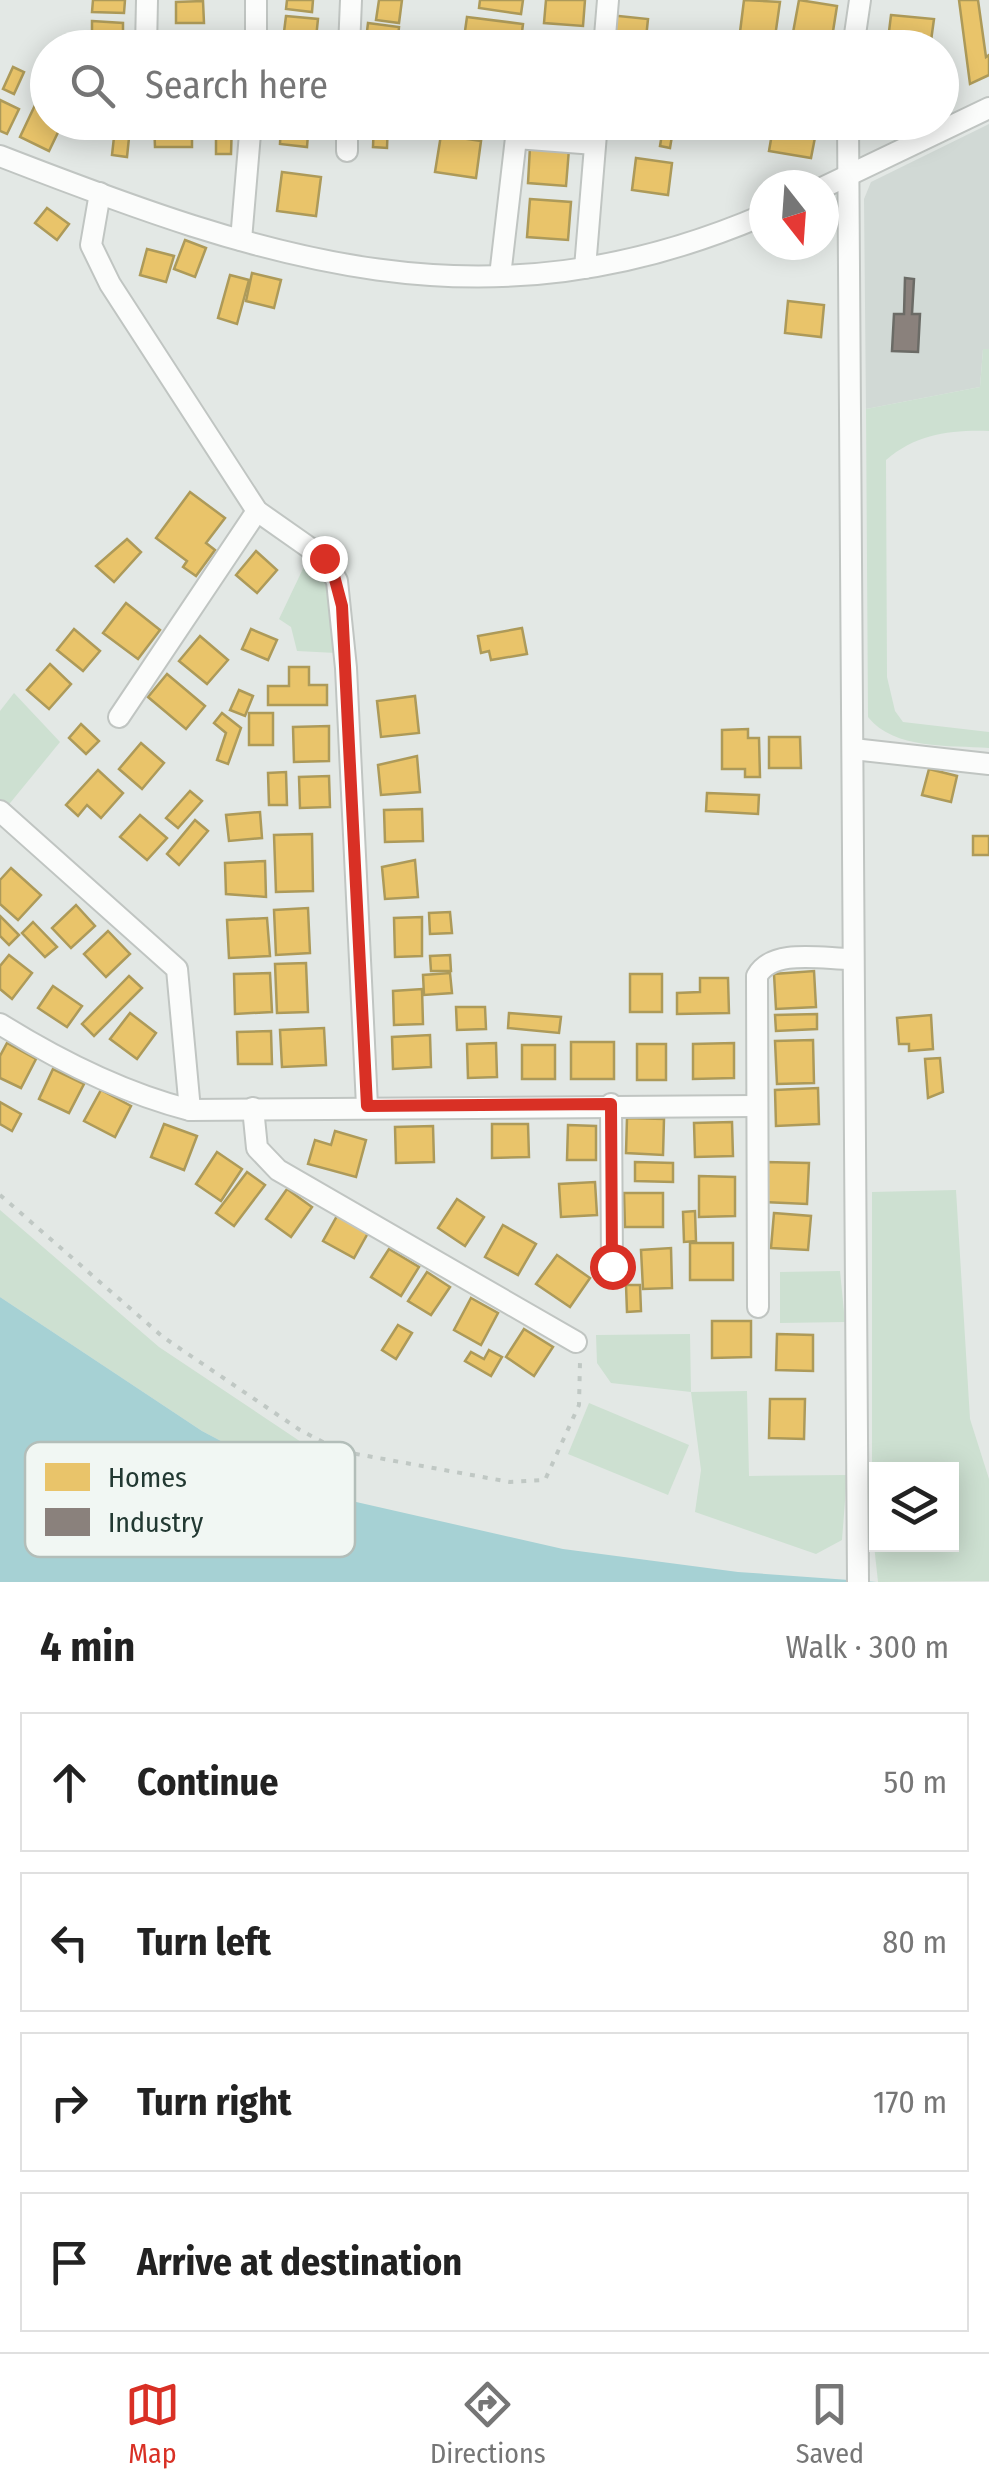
<!DOCTYPE html>
<meta charset="utf-8">
<style>
body{margin:0;font-family:"Fira Sans Condensed",sans-serif;background:#f6f6f6;color:#222}
.controls{position:absolute;right:30px;bottom:30px;display:grid;overflow:hidden;border-radius:0px;box-shadow:0 5px 25px #0003}
.controls button{width:90px;height:90px;display:grid;place-items:center;padding:0;border:0;border-bottom:2px solid #e0e0e0;background:#fff;color:#222;font:50px sans-serif}
.compass{position:absolute;left:749px;top:170px;width:90px;height:90px;border-radius:50%;background:#fff;box-shadow:0 5px 25px #0003;rotate:163deg}
.stop{position:absolute;width:30px;height:30px;margin:-22px;border:8px solid #d93025;border-radius:50%;background:#fff}
.stop.end{background:#d93025;border-color:#fff;box-shadow:0 2px 10px #0008}
.list{margin:0;padding:0;list-style:none}
h2{display:flex;justify-content:space-between;align-items:center;height:130px;margin:0;padding:0 40px;font-size:42px}
h2 small{font-size:32px;font-weight:400;color:#767676}
.list li{display:grid;grid-template-columns:65px 1fr auto;gap:30px;align-items:center;box-sizing:border-box;height:140px;margin:0 20px 20px;padding:0 20px;border:2px solid #e0e0e0;border-radius:0px}
.list b{display:block;font-size:38px;white-space:nowrap}
.list em{font-size:32px;font-style:normal;color:#767676}
.icon{flex:none;width:55px;height:55px;fill:none;stroke:currentColor;stroke-width:2;stroke-linecap:round;stroke-linejoin:round}
.map{position:relative;flex:none;width:989px;height:1582px;overflow:hidden}
.search{position:absolute;background:#fff;box-shadow:0 5px 25px #0003;left:30px;right:30px;top:30px;height:110px;display:flex;align-items:center;gap:25px;box-sizing:border-box;padding:0 35px;border-radius:55px;color:#767676;font-size:38px}
.sheet{height:770px;background:#fff}
nav{display:flex;justify-content:space-around;align-items:center;box-sizing:border-box;height:140px;border-top:2px solid #e0e0e0;background:#fff;font-size:28px;color:#767676}
nav a{display:grid;justify-items:center;gap:5px}
nav .on{color:#d93025}
.map>svg:first-child{display:block}
</style>
<div class="map">
<svg width="989" height="1582" viewBox="0 0 989 1582">
<rect width="100%" height="100%" fill="#e3e8e5"/>
<polygon fill="#d1d9d5" points="989,124 989,349 983,349 980,387 866,409 864,199 871,182"/>
<g fill="#cde0d1" fill-rule="evenodd">
<path d="M983,349H989V431C949,430 917,434 886,460L887,677L895,711L903,722L989,732V748C949,745 894,750 868,717L866,409L980,387Z"/>
<polygon points="310,554 332,594 336,653 297,651 291,627 279,619"/>
<polygon points="14,693 60,742 6,808 0,802 0,711"/>
<path d="M956,1190L970,1419L989,1479V1581L878,1582L872,1526V1192ZM876,1470H952V1544H876Z"/>
<polygon points="0,1210 159,1347 316,1452 302,1484 202,1431 0,1297"/>
<polygon points="840,1271 845,1322 780,1323 780,1272"/>
<polygon points="690,1334 691,1392 747,1391 749,1476 847,1475 842,1540 816,1554 695,1512 701,1470 691,1392 611,1383 597,1363 596,1335"/>
<polygon points="589,1403 689,1445 668,1495 568,1454"/>
</g>
<polygon fill="#a6d1d4" points="0,1297 202,1431 321,1494 563,1549 738,1572 877,1582 0,1582"/>
<g fill="#e9c46a" stroke="#ad9a59" stroke-width="2.5">
<polygon points="93,0 125,0 124,13 92,12"/>
<polygon points="287,0 313,0 312,12 286,9"/>
<polygon points="379,0 402,0 399,23 376,20"/>
<polygon points="480,0 523,0 521,14 479,8"/>
<polygon points="546,0 585,0 583,26 544,23"/>
<polygon points="744,0 780,2 775,37 740,32"/>
<polygon points="799,0 837,6 831,44 792,38"/>
<polygon points="959,0 978,0 986,57 989,55 989,75 970,84"/>
<polygon points="203,1 204,23 176,23 176,2"/>
<polygon points="609,15 648,19 645,48 606,48"/>
<polygon points="891,15 934,19 930,48 887,48"/>
<polygon points="286,16 318,19 315,48 293,48 294,33 284,32"/>
<polygon points="467,17 523,24 520,48 480,48 480,40 464,38"/>
<polygon points="92,21 123,23 123,39 92,38"/>
<polygon points="368,23 399,27 397,48 365,48"/>
<polygon points="529,33 578,34 577,48 528,48"/>
<rect x="166" y="37" width="34" height="11"/>
<polygon points="13,67 24,72 14,94 3,89"/>
<polygon points="0,100 19,109 7,134 0,131"/>
<polygon points="36,103 48,108 48,122 63,122 49,151 20,137"/>
<polygon points="154,122 192,122 192,147 155,147"/>
<polygon points="216,122 232,122 231,154 216,154"/>
<polygon points="281,122 309,122 307,147 280,144"/>
<polygon points="374,122 388,122 387,148 373,147"/>
<polygon points="664,122 674,124 670,148 660,146"/>
<polygon points="774,122 818,122 811,158 769,151"/>
<polygon points="441,135 481,141 476,178 435,172"/>
<polygon points="114,137 129,138 127,157 112,155"/>
<polygon points="530,147 569,149 566,186 528,183"/>
<polygon points="636,158 672,163 668,195 632,190"/>
<polygon points="282,172 321,177 316,216 277,211"/>
<polygon points="530,199 571,202 568,240 527,237"/>
<polygon points="47,208 69,224 57,240 35,223"/>
<polygon points="185,240 206,248 195,277 174,269"/>
<polygon points="147,249 174,256 166,282 140,275"/>
<polygon points="252,273 281,280 274,308 246,301"/>
<polygon points="230,275 249,280 237,324 218,318"/>
<polygon points="788,301 824,305 821,337 785,333"/>
<polygon points="190,492 225,518 206,543 215,550 196,576 183,567 187,561 156,538"/>
<polygon points="127,539 141,552 114,582 96,566"/>
<polygon points="256,551 277,570 257,593 236,575"/>
<polygon points="126,603 160,630 138,659 103,633"/>
<polygon points="522,628 527,654 491,660 489,651 481,653 478,636"/>
<polygon points="74,629 100,651 83,671 57,650"/>
<polygon points="251,629 277,640 268,660 242,649"/>
<polygon points="200,636 228,660 207,684 179,661"/>
<polygon points="50,664 71,684 49,709 27,690"/>
<polygon points="289,667 309,667 309,685 327,685 327,705 268,705 268,686 289,686"/>
<polygon points="167,674 205,706 186,729 148,697"/>
<polygon points="239,690 253,696 245,716 230,710"/>
<polygon points="415,696 419,733 381,737 377,701"/>
<polygon points="222,713 241,728 228,764 217,760 226,733 214,723"/>
<rect x="249" y="713" width="24" height="32"/>
<polygon points="81,724 99,741 86,754 69,738"/>
<polygon points="329,726 329,761 294,762 293,727"/>
<polygon points="748,729 748,738 759,738 760,777 745,777 745,769 722,769 722,730"/>
<polygon points="769,737 800,737 801,768 769,768"/>
<polygon points="141,743 164,763 142,789 119,769"/>
<polygon points="417,756 420,792 381,795 378,765"/>
<polygon points="929,769 957,776 951,802 922,795"/>
<polygon points="98,770 123,793 101,818 87,805 78,816 66,805"/>
<polygon points="286,772 287,805 269,805 268,773"/>
<polygon points="329,776 330,807 300,808 299,777"/>
<polygon points="190,791 202,801 178,828 166,818"/>
<polygon points="707,793 759,795 758,814 706,811"/>
<polygon points="422,809 423,841 385,842 384,810"/>
<polygon points="260,812 262,838 229,841 226,815"/>
<polygon points="140,815 167,838 147,860 120,837"/>
<polygon points="195,820 208,831 179,865 167,854"/>
<polygon points="312,834 313,891 276,892 274,835"/>
<rect x="973" y="836" width="16" height="19"/>
<polygon points="415,860 418,897 385,899 382,867"/>
<polygon points="265,861 266,897 226,894 225,863"/>
<polygon points="11,868 41,895 18,920 0,904 0,880"/>
<polygon points="76,905 95,926 71,948 52,928"/>
<polygon points="308,908 310,953 276,955 274,910"/>
<polygon points="450,912 452,933 430,934 429,913"/>
<polygon points="0,916 19,935 9,945 0,936"/>
<polygon points="422,917 422,956 395,957 394,918"/>
<polygon points="267,918 270,956 229,958 227,920"/>
<polygon points="33,922 57,947 45,957 22,933"/>
<polygon points="108,931 130,954 106,977 84,954"/>
<polygon points="9,955 32,973 12,999 0,989 0,966"/>
<polygon points="450,955 451,971 431,971 430,956"/>
<polygon points="306,963 308,1012 277,1013 275,964"/>
<polygon points="814,971 816,1007 776,1009 774,974"/>
<polygon points="270,973 272,1012 235,1014 234,974"/>
<polygon points="450,973 452,993 424,995 423,975"/>
<rect x="630" y="974" width="32" height="38"/>
<polygon points="129,976 142,988 94,1036 82,1024"/>
<polygon points="700,978 728,978 729,1013 677,1014 677,993 700,992"/>
<polygon points="53,986 82,1006 67,1027 38,1008"/>
<polygon points="422,989 423,1024 394,1025 393,991"/>
<polygon points="456,1007 485,1007 486,1029 457,1030"/>
<polygon points="130,1013 156,1033 137,1059 110,1039"/>
<polygon points="509,1013 561,1017 559,1033 508,1028"/>
<polygon points="817,1014 817,1029 776,1031 775,1015"/>
<polygon points="931,1015 933,1049 909,1051 909,1044 899,1044 897,1018"/>
<polygon points="324,1028 326,1065 282,1067 280,1030"/>
<polygon points="271,1031 272,1064 238,1064 237,1032"/>
<polygon points="430,1035 431,1067 393,1069 392,1037"/>
<polygon points="813,1040 814,1083 777,1084 775,1041"/>
<rect x="571" y="1042" width="43" height="37"/>
<polygon points="7,1043 36,1059 21,1088 0,1078 0,1056"/>
<polygon points="496,1043 497,1077 468,1078 467,1044"/>
<polygon points="734,1043 734,1078 693,1079 693,1044"/>
<rect x="637" y="1044" width="29" height="36"/>
<rect x="522" y="1045" width="33" height="34"/>
<polygon points="940,1058 943,1092 928,1098 925,1059"/>
<polygon points="53,1069 84,1084 69,1113 39,1099"/>
<polygon points="818,1088 819,1124 776,1126 775,1090"/>
<polygon points="101,1090 131,1106 115,1137 84,1121"/>
<polygon points="0,1102 21,1114 12,1131 0,1124"/>
<polygon points="627,1118 664,1119 663,1155 626,1153"/>
<polygon points="732,1122 733,1156 695,1157 694,1123"/>
<polygon points="164,1124 197,1136 184,1170 151,1157"/>
<polygon points="492,1124 528,1124 529,1157 492,1158"/>
<polygon points="568,1125 596,1126 596,1160 567,1160"/>
<polygon points="433,1126 434,1162 396,1163 395,1127"/>
<polygon points="335,1131 366,1140 356,1177 308,1164 315,1140 331,1145"/>
<polygon points="217,1152 242,1169 221,1201 196,1184"/>
<polygon points="635,1162 673,1163 673,1182 635,1181"/>
<polygon points="765,1162 809,1163 807,1204 764,1202"/>
<polygon points="247,1172 265,1185 234,1226 216,1213"/>
<polygon points="699,1176 735,1177 735,1216 699,1217"/>
<polygon points="595,1182 597,1215 561,1217 559,1184"/>
<polygon points="287,1189 312,1207 291,1237 266,1219"/>
<polygon points="624,1193 663,1193 663,1227 625,1227"/>
<polygon points="457,1199 484,1217 465,1246 438,1228"/>
<polygon points="695,1211 696,1241 684,1242 683,1212"/>
<polygon points="774,1213 811,1216 808,1250 771,1248"/>
<polygon points="337,1216 368,1233 354,1258 323,1241"/>
<polygon points="503,1225 536,1244 518,1275 485,1257"/>
<rect x="690" y="1243" width="43" height="37"/>
<polygon points="671,1248 672,1288 643,1289 641,1250"/>
<polygon points="389,1249 419,1267 401,1296 371,1277"/>
<polygon points="557,1255 590,1278 570,1307 536,1284"/>
<polygon points="427,1272 450,1287 431,1315 408,1301"/>
<polygon points="626,1285 640,1285 641,1311 627,1312"/>
<polygon points="471,1298 498,1313 481,1345 454,1330"/>
<polygon points="712,1321 751,1321 751,1357 712,1358"/>
<polygon points="398,1325 412,1333 396,1359 382,1350"/>
<polygon points="524,1329 553,1347 534,1376 506,1357"/>
<polygon points="777,1334 813,1335 813,1371 776,1370"/>
<polygon points="489,1350 502,1357 491,1376 465,1361 471,1352 484,1359"/>
<polygon points="770,1399 805,1399 804,1439 769,1438"/>
</g>
<polygon fill="#8a817c" stroke="#6b6b66" stroke-width="2.5" points="905,278 914,279 912,314 920,314 918,352 892,351 894,314 904,314"/>
<g fill="none" stroke-linecap="round" stroke-linejoin="round">
<g stroke="#c0c5c2" stroke-width="24">
<g id="minor">
<polyline points="256,0 256,48"/>
<polyline points="146,48 147,0"/>
<polyline points="349,48 351,0"/>
<polyline points="604,48 608,0"/>
<polyline points="853,48 860,0"/>
<polyline points="848,122 858,1582"/>
<polyline points="347,151 347,122"/>
<path d="M0,156C268,260 484,335 764,215"/>
<polyline points="824,187 989,108"/>
<polyline points="100,193 91,245 110,284 257,511 324,558 337,581 346,668 367,1106"/>
<polyline points="241,240 251,122"/>
<polyline points="585,268 597,122"/>
<polyline points="500,276 516,138 595,144"/>
<polyline points="119,717 257,511"/>
<polyline points="853,749 989,764"/>
<polyline points="0,811 177,969 190,1110"/>
<path d="M0,1024C58,1060 123,1093 190,1110L756,1106"/>
<polyline points="611,1104 612,1266"/>
<polyline points="253,1108 257,1148 278,1170 576,1342"/>
<path d="M758,1307L757,976C772,948 823,959 851,959"/>
</g>
</g>
<polyline stroke="#c0c8c4" stroke-width="4" stroke-dasharray="5 8" stroke-linecap="butt" points="0,1195 163,1337 300,1430 340,1451 510,1482 545,1480 579,1405 580,1362"/>
<use href="#minor" stroke="#fbfcfb" stroke-width="20"/>
</g>
<g fill="none" stroke-linecap="round" stroke-linejoin="round">
<polyline stroke="#d93025" stroke-width="12" points="324,558 333,572 342,606 367,1106 611,1104 612,1266"/>
</g>
<rect x="25" y="1442" width="330" height="115" rx="15" fill="#f1f7f3" stroke="#b3beb9" stroke-width="2.5"/>
<rect x="45" y="1463" width="45" height="28" fill="#e9c46a"/>
<rect x="45" y="1508" width="45" height="28" fill="#8a817c"/>
<g font-size="28" fill="#223932">
<text x="108" y="1487">Homes</text>
<text x="108" y="1532">Industry</text>
</g>
</svg>
<div class="controls">
<button><svg class="icon" aria-label="layers" viewBox="0 0 24 24"><path d="M12 4l9 5-9 5-9-5zM3 14l9 5 9-5"/></svg></button>
</div>
<svg class="compass" viewBox="-18 -18 36 36"><path d="M0-13l5 13h-10z" fill="#e53935"/><path d="M0 13l5-13h-10z" fill="#767676"/></svg>
<div class="stop" style="left:612px;top:1266px"></div>
<div class="stop end" style="left:324px;top:558px"></div>
<div class="search"><svg class="icon" aria-label="search" viewBox="0 0 24 24"><circle cx="10" cy="10" r="6"/><path d="M15 15l6 6"/></svg>Search here</div>
</div>
<section class="sheet">
<h2>4 min<small>Walk · 300 m</small></h2>
<ul class="list">
<li><svg class="icon" aria-label="ahead" viewBox="0 0 24 24"><path d="M12 20V5M6 11l6-6 6 6"/></svg><div><b>Continue</b></div><em>50 m</em></li>
<li><svg class="icon" aria-label="left" viewBox="0 0 24 24"><path d="M17 20v-9H6M10 6l-5 5 5 5"/></svg><div><b>Turn left</b></div><em>80 m</em></li>
<li><svg class="icon" aria-label="right" viewBox="0 0 24 24"><path d="M7 20v-9h11M14 6l5 5-5 5"/></svg><div><b>Turn right</b></div><em>170 m</em></li>
<li><svg class="icon" aria-label="arrive" viewBox="0 0 24 24"><path d="M6 21V4h12l-3 4 3 4H6"/></svg><div><b>Arrive at destination</b></div></li>
</ul>
</section>
<nav>
<a class="on"><svg class="icon" aria-label="map" viewBox="0 0 24 24"><path d="M3 6l6-2 6 2 6-2v14l-6 2-6-2-6 2zM9 4v14M15 6v14"/></svg>Map</a>
<a><svg class="icon" aria-label="directions" viewBox="0 0 24 24"><path d="M12 3l9 9-9 9-9-9zM9 14v-3h6M13 9l2 2-2 2"/></svg>Directions</a>
<a><svg class="icon" aria-label="saved" viewBox="0 0 24 24"><path d="M7 4h10v16l-5-4-5 4z"/></svg>Saved</a>
</nav>
